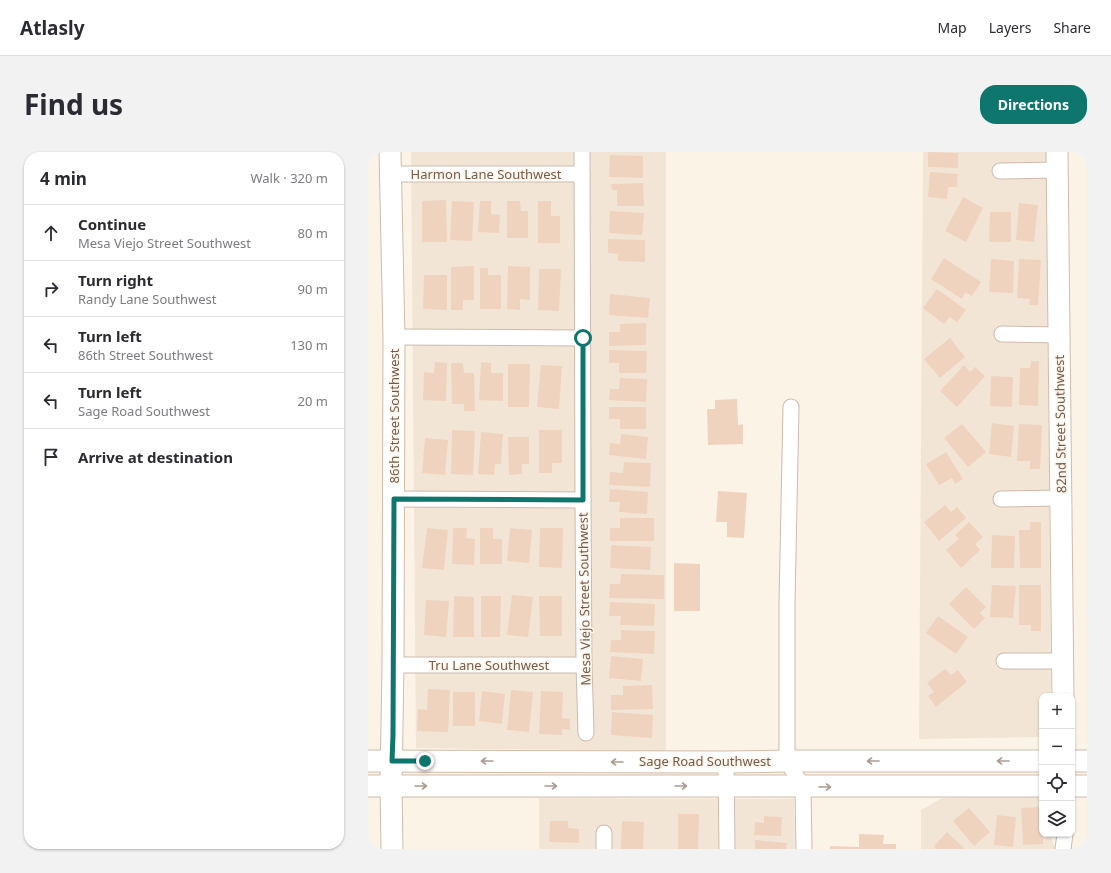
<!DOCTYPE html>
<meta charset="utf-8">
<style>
body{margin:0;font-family:"Noto Sans",sans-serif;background:#f2f2f3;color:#2b2b33}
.controls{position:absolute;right:12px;bottom:12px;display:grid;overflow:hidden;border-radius:8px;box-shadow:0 1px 3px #0004}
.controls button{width:36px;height:36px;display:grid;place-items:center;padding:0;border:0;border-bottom:1px solid #e1e1e2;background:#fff;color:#2b2b33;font:20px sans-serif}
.stop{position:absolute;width:12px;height:12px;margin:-9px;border:3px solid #0f766e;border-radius:50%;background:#fff}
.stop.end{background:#0f766e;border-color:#fff;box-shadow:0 1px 4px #0008}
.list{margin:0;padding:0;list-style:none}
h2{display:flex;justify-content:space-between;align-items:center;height:52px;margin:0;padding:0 16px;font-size:17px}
h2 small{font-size:13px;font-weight:400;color:#7c7c81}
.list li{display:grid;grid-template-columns:26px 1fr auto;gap:12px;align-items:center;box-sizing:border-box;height:56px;padding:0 16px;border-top:1px solid #e1e1e2}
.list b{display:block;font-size:15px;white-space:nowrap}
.list p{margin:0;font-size:13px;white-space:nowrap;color:#7c7c81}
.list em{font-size:13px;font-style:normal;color:#7c7c81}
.icon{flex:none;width:22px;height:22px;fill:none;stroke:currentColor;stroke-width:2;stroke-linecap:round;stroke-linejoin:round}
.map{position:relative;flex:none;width:719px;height:697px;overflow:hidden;border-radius:16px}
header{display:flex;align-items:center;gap:24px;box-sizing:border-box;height:56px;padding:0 20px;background:#fff;border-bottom:1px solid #e1e1e2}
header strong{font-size:19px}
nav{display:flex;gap:22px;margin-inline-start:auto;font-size:14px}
.intro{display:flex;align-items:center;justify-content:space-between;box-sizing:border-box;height:96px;padding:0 24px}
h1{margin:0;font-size:28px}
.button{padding:10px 18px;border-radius:16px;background:#0f766e;color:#fff;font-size:14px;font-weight:700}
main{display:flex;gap:24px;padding:0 24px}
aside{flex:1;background:#fff;border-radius:16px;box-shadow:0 1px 3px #0004}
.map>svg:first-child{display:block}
</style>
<header>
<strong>Atlasly</strong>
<nav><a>Map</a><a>Layers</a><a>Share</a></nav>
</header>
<div class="intro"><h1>Find us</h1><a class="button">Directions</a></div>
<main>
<aside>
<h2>4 min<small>Walk · 320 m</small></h2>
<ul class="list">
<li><svg class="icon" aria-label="ahead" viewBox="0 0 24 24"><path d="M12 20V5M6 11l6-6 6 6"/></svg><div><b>Continue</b><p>Mesa Viejo Street Southwest</p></div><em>80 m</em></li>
<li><svg class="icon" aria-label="right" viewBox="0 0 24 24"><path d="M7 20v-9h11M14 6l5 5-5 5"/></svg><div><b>Turn right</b><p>Randy Lane Southwest</p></div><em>90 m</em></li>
<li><svg class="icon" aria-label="left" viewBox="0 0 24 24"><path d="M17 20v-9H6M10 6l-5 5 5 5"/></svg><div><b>Turn left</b><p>86th Street Southwest</p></div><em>130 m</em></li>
<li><svg class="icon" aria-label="left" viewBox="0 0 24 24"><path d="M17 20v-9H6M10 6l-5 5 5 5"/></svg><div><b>Turn left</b><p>Sage Road Southwest</p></div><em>20 m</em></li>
<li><svg class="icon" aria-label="arrive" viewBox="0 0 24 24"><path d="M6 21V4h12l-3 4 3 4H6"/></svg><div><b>Arrive at destination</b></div></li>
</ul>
</aside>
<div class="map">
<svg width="719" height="697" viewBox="0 0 719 697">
<rect width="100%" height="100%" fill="#fbf3e6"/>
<g fill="#f3e5d5">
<polygon points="43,0 298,0 298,599 48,596"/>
<polygon points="555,0 678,0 683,544 674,544 674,585 551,587"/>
<polygon points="673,643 674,643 674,682 683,682 683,686 688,697 553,697 553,658 574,646"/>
<polygon points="171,646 426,647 427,697 171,697"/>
</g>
<g fill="#efd3bf">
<polygon points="560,0 590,1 590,16 560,15"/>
<polygon points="242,3 275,4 275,26 241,25"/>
<polygon points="562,20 590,22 589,35 580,35 579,47 560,45"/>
<polygon points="275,31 276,54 249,54 249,38 244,38 243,32"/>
<polygon points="595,45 615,56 598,90 577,79"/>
<polygon points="78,48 79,90 54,90 54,49"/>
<polygon points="84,49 106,50 104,89 82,88"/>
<polygon points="112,49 123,49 123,62 132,63 131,81 110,80"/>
<polygon points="139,49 152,49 153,59 160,59 160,86 139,86"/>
<polygon points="170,49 183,49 183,64 192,64 192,91 170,91"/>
<polygon points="651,51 670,53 666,90 648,88"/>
<polygon points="242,59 276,61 274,83 241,81"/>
<polygon points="622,60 643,60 643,90 621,90"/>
<polygon points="240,87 277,88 277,110 250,109 250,102 240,101"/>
<polygon points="576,106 613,130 604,144 597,140 594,147 563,127"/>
<polygon points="623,107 646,109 645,141 621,140"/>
<polygon points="651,107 673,108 670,153 661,153 662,147 649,146"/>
<polygon points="106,114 106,148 95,148 95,158 83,158 83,115"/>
<polygon points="140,114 162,115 162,148 152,147 152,158 139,157"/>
<polygon points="112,116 120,116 120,123 133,123 133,157 112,157"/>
<polygon points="171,117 193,117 191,159 170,158"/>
<polygon points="56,123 79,123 79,158 55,157"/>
<polygon points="569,137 598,158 589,170 582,165 576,172 555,156"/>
<polygon points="242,142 282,146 280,166 241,163"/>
<polygon points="278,171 278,193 241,194 241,180 252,180 252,172"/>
<polygon points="582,186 597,205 572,226 556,207"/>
<polygon points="241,198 279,199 278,221 251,221 251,211 241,211"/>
<polygon points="663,209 671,209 670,254 651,253 652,216 662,216"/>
<polygon points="67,210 79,211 78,249 55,248 56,220 66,221"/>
<polygon points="113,210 123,211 123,221 135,221 135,249 111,248"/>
<polygon points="83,211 95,211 96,221 106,221 107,259 96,259 96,252 84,252"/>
<polygon points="140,212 162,212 161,255 140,255"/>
<polygon points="173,213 194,214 191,257 169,255"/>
<polygon points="596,213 602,220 607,215 617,224 589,255 572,239"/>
<polygon points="623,224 645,225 644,255 622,254"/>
<polygon points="252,226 279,227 278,250 241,248 242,237 251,237"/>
<polygon points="369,247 370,273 375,272 375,292 340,293 339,257 347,257 347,248"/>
<polygon points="241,255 278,255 278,277 252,277 252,267 241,267"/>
<polygon points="624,271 646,274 643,305 621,302"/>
<polygon points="594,272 618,300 600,315 576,286"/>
<polygon points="651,272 674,273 672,317 662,317 662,309 649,309"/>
<polygon points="84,278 107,279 105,323 83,322"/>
<polygon points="171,278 194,278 194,311 184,311 184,321 171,321"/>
<polygon points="113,280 135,282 133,312 127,312 126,323 110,322"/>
<polygon points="253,282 280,285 278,307 241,303 242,291 252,292"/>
<polygon points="140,285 161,285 161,312 154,312 154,322 141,323"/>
<polygon points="57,286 80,288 77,323 54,321"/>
<polygon points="578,300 595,327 587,332 584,326 571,333 558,312"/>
<polygon points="256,310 283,311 282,335 241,333 242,320 255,321"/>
<polygon points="242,337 280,340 279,362 251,360 252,350 241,350"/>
<polygon points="350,339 379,341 376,386 359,385 359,370 348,370"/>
<polygon points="577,353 583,360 589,355 598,366 571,389 556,370"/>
<polygon points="252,366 286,366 286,389 242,389 242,376 252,376"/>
<polygon points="601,370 615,385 607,392 612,398 593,416 578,398 591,387 587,383"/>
<polygon points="662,370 673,370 673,416 652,416 651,378 662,378"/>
<polygon points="59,376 80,378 76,418 54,416"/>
<polygon points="85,376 99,376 98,386 107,387 106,413 84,412"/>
<polygon points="112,376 125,376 125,387 134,387 134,412 112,412"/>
<polygon points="142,376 164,378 161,411 139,409"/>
<polygon points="172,376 195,376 194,416 171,415"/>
<polygon points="624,383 647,384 646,416 623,416"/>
<polygon points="243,393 283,395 282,418 242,416"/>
<polygon points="306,411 332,412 332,459 306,459"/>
<polygon points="253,422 296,423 296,447 241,446 242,432 252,432"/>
<polygon points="624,433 648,434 645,466 622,465"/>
<polygon points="651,433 673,433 673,479 663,479 663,473 651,473"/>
<polygon points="598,435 618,455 612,461 617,466 606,477 581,452"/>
<polygon points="144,443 165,445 160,485 139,483"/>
<polygon points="86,444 106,445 106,485 85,485"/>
<polygon points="113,444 133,444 132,485 113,485"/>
<polygon points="171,444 194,444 194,484 172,484"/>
<polygon points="58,448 81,449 78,485 56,483"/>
<polygon points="242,450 287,452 286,474 252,473 253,464 241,464"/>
<polygon points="570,464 600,485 588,502 558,481"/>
<polygon points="253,478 287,479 286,502 242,500 243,488 253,488"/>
<polygon points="243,504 275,507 273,529 241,526"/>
<polygon points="577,517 583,523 590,518 599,530 568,555 560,544 566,540 559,531"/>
<polygon points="284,533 285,557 243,558 243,543 255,543 255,534"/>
<polygon points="60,537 82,538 80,580 49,579 50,557 59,558"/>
<polygon points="143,538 165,540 161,580 139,578"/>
<polygon points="114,539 137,542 134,572 111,569"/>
<polygon points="173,539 195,540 194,566 202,567 202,578 194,577 194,583 171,582"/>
<rect x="85" y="540" width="22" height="34"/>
<polygon points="244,560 285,563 284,586 243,583"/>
<polygon points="674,655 674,682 675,682 675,692 655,693 653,656"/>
<polygon points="601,656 622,680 606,694 585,669"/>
<polygon points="310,662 331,662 330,697 310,697"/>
<polygon points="629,663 648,665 645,695 626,693"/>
<polygon points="396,664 414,665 413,684 386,683 387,670 396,671"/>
<polygon points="182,669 200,669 200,676 211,677 211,691 181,690"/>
<polygon points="254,669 276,670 275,697 253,697"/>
<polygon points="579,680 597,697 568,697 566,694"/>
<polygon points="491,682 516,683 515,692 528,692 528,697 462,697 462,694 491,695"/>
<polygon points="387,688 419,691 418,697 387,697"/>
</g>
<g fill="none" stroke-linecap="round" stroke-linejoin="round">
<g stroke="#cdbbad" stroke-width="17">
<g id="street">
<polyline points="214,0 215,348 216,513 218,581"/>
<polyline points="632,19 690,18"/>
<polyline points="23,22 214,22"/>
<polyline points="634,182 691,183"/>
<polyline points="26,185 215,186"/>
<polyline points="423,255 419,451 419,609 435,635 436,697"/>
<polyline points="26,347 215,348"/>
<polyline points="633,347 693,346"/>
<polyline points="636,509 695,509"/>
<polyline points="25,513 216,513"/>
<polyline points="358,610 359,697"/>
<polyline points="236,681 236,697"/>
<polyline points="695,697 697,682"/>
</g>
</g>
<g stroke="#cfbcaa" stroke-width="23">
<g id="secondary">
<polyline points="22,0 26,185 25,513 23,634 24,697"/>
<polyline points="689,0 695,544"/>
<polyline points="0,609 358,610 419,609 674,609"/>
<polyline points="704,609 719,609"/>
<polyline points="0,634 674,634"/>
<polyline points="704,634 719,634"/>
</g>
</g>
<use href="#street" stroke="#fff" stroke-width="15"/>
<use href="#secondary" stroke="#fff" stroke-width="21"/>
</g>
<defs><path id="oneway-shaft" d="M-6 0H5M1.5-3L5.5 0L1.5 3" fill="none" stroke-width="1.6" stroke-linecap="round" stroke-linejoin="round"/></defs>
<g stroke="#ac9d94">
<use href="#oneway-shaft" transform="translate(119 609) rotate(-180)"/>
<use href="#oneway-shaft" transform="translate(505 609) rotate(-180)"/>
<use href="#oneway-shaft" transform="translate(635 609) rotate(-180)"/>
<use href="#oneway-shaft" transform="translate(249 610) rotate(-180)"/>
<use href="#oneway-shaft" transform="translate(53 634)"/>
<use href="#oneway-shaft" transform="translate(183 634)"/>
<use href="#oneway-shaft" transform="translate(313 634)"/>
<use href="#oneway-shaft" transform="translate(457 635)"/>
</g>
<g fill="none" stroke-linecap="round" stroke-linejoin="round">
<polyline stroke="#0f766e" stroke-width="5" points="57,609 24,609 25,583 26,347 215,348 215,186"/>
</g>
<g text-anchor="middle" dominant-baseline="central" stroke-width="3" stroke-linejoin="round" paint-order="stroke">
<g font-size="13" fill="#745b4c" stroke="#fef7ed">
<text x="118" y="22">Harmon Lane Southwest</text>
<text transform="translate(26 264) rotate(-90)">86th Street Southwest</text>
<text transform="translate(692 272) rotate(-91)">82nd Street Southwest</text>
<text transform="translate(216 447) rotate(-91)">Mesa Viejo Street Southwest</text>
<text x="121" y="513">Tru Lane Southwest</text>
<text x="337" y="609">Sage Road Southwest</text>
</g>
</g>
</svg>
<div class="controls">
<button>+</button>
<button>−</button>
<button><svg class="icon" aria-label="locate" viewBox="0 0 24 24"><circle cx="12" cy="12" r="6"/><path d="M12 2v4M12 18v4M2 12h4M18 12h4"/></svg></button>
<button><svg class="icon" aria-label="layers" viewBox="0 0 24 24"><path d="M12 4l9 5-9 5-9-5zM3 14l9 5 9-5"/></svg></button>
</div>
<div class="stop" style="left:215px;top:186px"></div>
<div class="stop end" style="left:57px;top:609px"></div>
</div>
</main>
